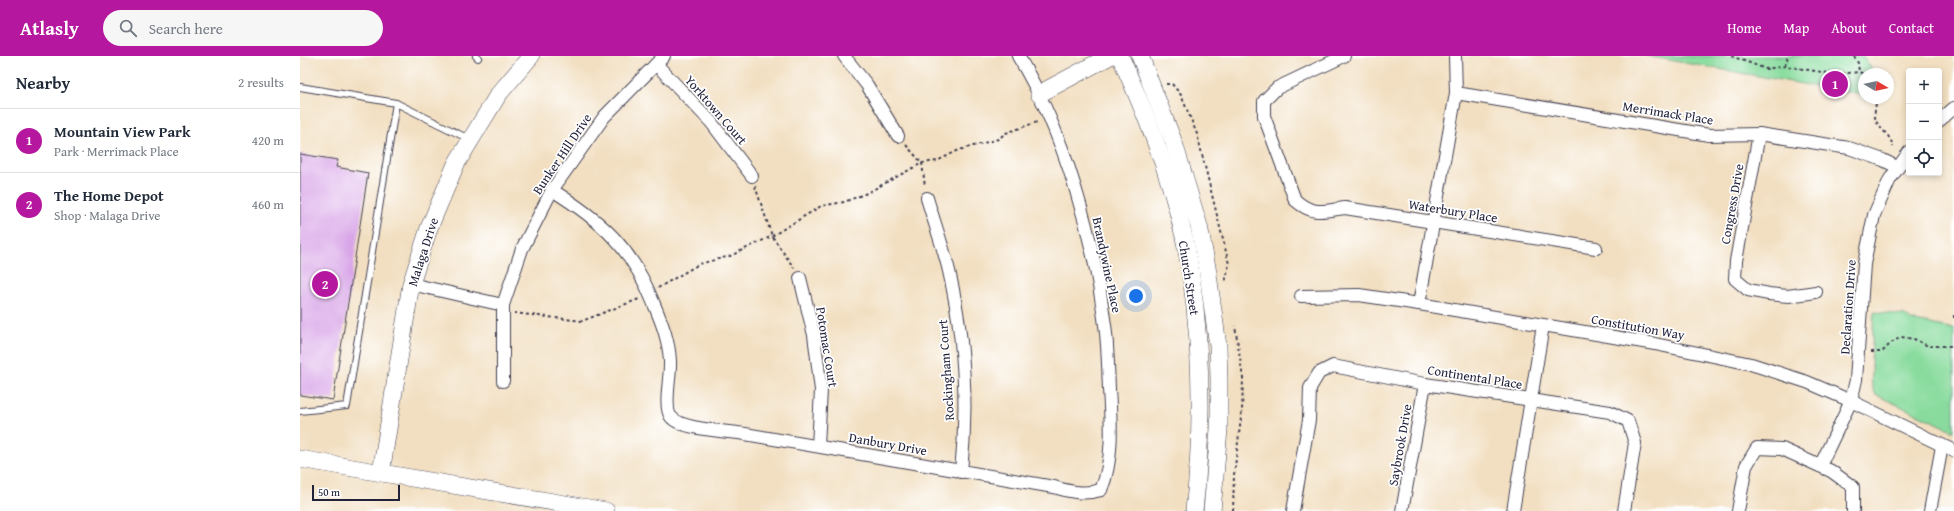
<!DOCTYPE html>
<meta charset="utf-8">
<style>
body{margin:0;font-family:"Gentium Book Plus",serif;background:#f6f6f7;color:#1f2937}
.controls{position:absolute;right:12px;top:12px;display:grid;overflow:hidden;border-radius:4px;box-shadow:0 2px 6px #0003}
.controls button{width:36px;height:36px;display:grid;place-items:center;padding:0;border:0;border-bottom:1px solid #e0e1e3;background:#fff;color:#1f2937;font:20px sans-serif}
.compass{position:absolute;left:1558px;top:12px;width:36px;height:36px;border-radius:50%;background:#fff;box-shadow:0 2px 6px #0003;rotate:99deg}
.scale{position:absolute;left:12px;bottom:10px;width:88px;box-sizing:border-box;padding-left:4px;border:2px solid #22223b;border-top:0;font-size:11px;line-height:14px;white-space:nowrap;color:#22223b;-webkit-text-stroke:3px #fff;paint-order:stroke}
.you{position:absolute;left:836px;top:240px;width:14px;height:14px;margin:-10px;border:3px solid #fff;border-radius:50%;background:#1a73e8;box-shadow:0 0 0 6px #1a73e833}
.badge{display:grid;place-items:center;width:26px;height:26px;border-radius:50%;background:#b5179e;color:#fff;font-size:13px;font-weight:700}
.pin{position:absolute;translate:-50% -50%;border:2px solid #fff;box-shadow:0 1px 4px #0006}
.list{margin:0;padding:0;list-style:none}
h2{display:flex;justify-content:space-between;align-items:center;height:52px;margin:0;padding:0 16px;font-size:17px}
h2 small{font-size:13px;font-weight:400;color:#747a83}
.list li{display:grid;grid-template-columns:26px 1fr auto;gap:12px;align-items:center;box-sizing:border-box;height:64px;padding:0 16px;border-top:1px solid #e0e1e3}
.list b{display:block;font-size:15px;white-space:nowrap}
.list p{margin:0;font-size:13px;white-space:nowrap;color:#747a83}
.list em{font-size:13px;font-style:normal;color:#747a83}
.icon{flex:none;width:22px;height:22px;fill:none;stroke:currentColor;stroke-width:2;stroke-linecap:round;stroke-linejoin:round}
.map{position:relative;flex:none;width:1654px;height:455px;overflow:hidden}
header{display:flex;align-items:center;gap:24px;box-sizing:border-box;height:56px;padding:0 20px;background:#b5179e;color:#fff}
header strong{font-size:19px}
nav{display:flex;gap:22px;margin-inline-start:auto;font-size:14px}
.search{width:280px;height:36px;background:#f6f6f7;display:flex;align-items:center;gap:10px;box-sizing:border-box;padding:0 14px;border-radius:22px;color:#747a83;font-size:15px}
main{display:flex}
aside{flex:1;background:#fff}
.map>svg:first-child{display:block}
</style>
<header>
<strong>Atlasly</strong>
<div class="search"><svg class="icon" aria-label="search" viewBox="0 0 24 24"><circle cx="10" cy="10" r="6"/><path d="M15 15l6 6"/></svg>Search here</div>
<nav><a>Home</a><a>Map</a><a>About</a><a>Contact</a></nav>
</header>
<main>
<aside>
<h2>Nearby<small>2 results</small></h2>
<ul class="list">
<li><span class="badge">1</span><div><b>Mountain View Park</b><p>Park · Merrimack Place</p></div><em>420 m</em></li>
<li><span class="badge">2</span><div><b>The Home Depot</b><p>Shop · Malaga Drive</p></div><em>460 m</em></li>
</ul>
</aside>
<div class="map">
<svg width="1654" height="455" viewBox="0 0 1654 455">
<rect width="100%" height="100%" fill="#fff"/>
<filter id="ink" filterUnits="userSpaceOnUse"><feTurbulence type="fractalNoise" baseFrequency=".025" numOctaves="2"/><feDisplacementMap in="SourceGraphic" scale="8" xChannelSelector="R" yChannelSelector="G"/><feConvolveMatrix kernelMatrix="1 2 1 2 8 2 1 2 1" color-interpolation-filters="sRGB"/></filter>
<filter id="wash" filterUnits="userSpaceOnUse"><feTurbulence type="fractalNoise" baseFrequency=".012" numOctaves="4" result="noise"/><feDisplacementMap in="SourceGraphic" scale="16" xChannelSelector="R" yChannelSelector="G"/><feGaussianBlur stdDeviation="0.9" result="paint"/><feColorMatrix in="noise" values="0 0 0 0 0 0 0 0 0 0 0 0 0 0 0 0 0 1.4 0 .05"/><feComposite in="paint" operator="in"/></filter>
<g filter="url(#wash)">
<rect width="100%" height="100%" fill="#f2dfc1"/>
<g fill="#88db9d" stroke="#557e6c">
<polygon points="1346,0 1563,0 1575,18 1564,18 1564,39"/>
<path d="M1574,256L1605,259L1611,264L1654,273V375L1576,339C1567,322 1575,320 1571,305Z"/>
</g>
<g id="blocks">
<polygon fill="#d9a7e8" points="0,98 38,104 36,111 68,117 33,344 0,339"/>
</g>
</g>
<g filter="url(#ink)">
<use href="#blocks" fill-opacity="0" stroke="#413e4f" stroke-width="1"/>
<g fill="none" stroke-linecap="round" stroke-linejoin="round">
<g stroke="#413e4f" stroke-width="8">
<g id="lane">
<polyline points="176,0 178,2"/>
<polyline points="0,31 96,47 169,83"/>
<polyline points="0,355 47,350 96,47"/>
</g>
</g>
<g stroke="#413e4f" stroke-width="14">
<g id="street">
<polyline points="544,0 567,29 598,80"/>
<path d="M1044,0L977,32L964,45V60L995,144C1013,160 1023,155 1045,152L1296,192"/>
<polyline points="356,8 411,66 452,120"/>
<polyline points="1156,37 1409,79 1459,78 1549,92 1583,104 1597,111"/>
<polyline points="1639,65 1654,52"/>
<polyline points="1459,78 1436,205 1435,223 1448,234 1469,238 1488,240 1516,236"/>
<path d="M252,134C302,165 332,192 354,248C362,267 369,285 370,305C371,320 363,351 371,361C382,374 427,375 445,378C548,395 651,414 754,431C771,436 784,439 801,434C814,404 811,365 809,333C808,312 808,290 805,269C794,182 764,75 718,0"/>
<path d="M627,142C634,166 643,190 649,215C664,280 668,350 661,416"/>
<polyline points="500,222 514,279 521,334 518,390"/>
<polyline points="111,228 203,249"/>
<polyline points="1001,240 1059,239 1119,248 1355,288 1451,308 1507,326 1551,345 1654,395"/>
<polyline points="1119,248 1156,37 1155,0"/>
<polyline points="203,325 203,249 222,193 252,134 304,61 364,0"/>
<polyline points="1520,410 1551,345 1556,324 1564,208 1574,159 1590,123 1609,96"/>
<polyline points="993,455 1009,364 1010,332 1019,317 1033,310 1125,328 1310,356 1328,365 1335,387 1324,455"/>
<polyline points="1102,455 1125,328"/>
<polyline points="1213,455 1243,269"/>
<polyline points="1438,455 1446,410 1457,392 1482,393 1531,415 1553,431 1553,455"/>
<polyline points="1630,455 1642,390"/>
</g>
</g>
<g stroke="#413e4f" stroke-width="18">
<g id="secondary">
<path d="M820,0C851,69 880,143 891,219C902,297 903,376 894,455"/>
<polyline points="840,0 874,87 899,170 907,211 918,290 919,323 919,373 912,455"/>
<polyline points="739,38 810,0"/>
<polyline points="0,403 306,455"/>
<polyline points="81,417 111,228 129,172 156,108 198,39 231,0"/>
</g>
</g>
<g stroke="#413e4f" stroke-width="2" stroke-dasharray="3 3" stroke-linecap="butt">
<polyline points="1431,0 1466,13 1485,10 1534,18 1559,16 1564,18"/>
<polyline points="1554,0 1558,7 1559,16"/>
<polyline points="1485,10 1488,0"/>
<polyline points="866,28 872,28 881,39 897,78 929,208 925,227"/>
<path d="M1577,42C1576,48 1574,56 1575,61C1577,73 1590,76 1593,91"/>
<polyline points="606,89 622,107 625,130"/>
<polyline points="455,130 472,180 494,212"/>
<polyline points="358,232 399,208 430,200 472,180 521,150 544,146 567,137 622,107 637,105 659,94 698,83 706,77 737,66"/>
<polyline points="214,257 282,265 339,243"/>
<polyline points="1654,259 1654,262"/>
<polyline points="1571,296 1582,296 1591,287 1601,281 1614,283 1628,290 1654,290"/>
<polyline points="933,455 934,419 942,354 943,322 935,270"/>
</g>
<use href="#lane" stroke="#fff" stroke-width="6"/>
<use href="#street" stroke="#fff" stroke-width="12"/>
<use href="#secondary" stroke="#fff" stroke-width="17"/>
</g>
</g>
<g text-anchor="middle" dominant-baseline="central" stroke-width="3.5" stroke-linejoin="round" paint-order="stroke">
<g font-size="13" fill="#22223b" stroke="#fff">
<text transform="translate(416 54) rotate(49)">Yorktown Court</text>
<text transform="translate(1368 57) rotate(9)">Merrimack Place</text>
<text transform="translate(262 98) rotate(-56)">Bunker Hill Drive</text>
<text transform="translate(1432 148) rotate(-80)">Congress Drive</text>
<text transform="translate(1153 155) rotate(9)">Waterbury Place</text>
<text transform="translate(123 196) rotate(-72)">Malaga Drive</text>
<text transform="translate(807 209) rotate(78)">Brandywine Place</text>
<text transform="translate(889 222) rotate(81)">Church Street</text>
<text transform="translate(1548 251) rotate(-86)">Declaration Drive</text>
<text transform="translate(1338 271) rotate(10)">Constitution Way</text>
<text transform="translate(527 291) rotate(81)">Potomac Court</text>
<text transform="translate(646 314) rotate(-94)">Rockingham Court</text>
<text transform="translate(1175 321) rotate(9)">Continental Place</text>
<text transform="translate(588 388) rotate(10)">Danbury Drive</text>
<text transform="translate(1100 389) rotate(-80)">Saybrook Drive</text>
</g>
</g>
</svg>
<div class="controls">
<button>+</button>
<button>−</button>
<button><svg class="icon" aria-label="locate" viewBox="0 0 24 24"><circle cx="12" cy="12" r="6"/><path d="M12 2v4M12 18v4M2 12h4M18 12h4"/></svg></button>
</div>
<svg class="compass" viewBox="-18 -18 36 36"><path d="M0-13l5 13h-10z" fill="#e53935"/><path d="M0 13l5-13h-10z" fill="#747a83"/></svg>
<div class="scale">50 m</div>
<div class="you"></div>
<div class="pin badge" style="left:1535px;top:28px">1</div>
<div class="pin badge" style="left:25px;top:228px">2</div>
</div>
</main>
